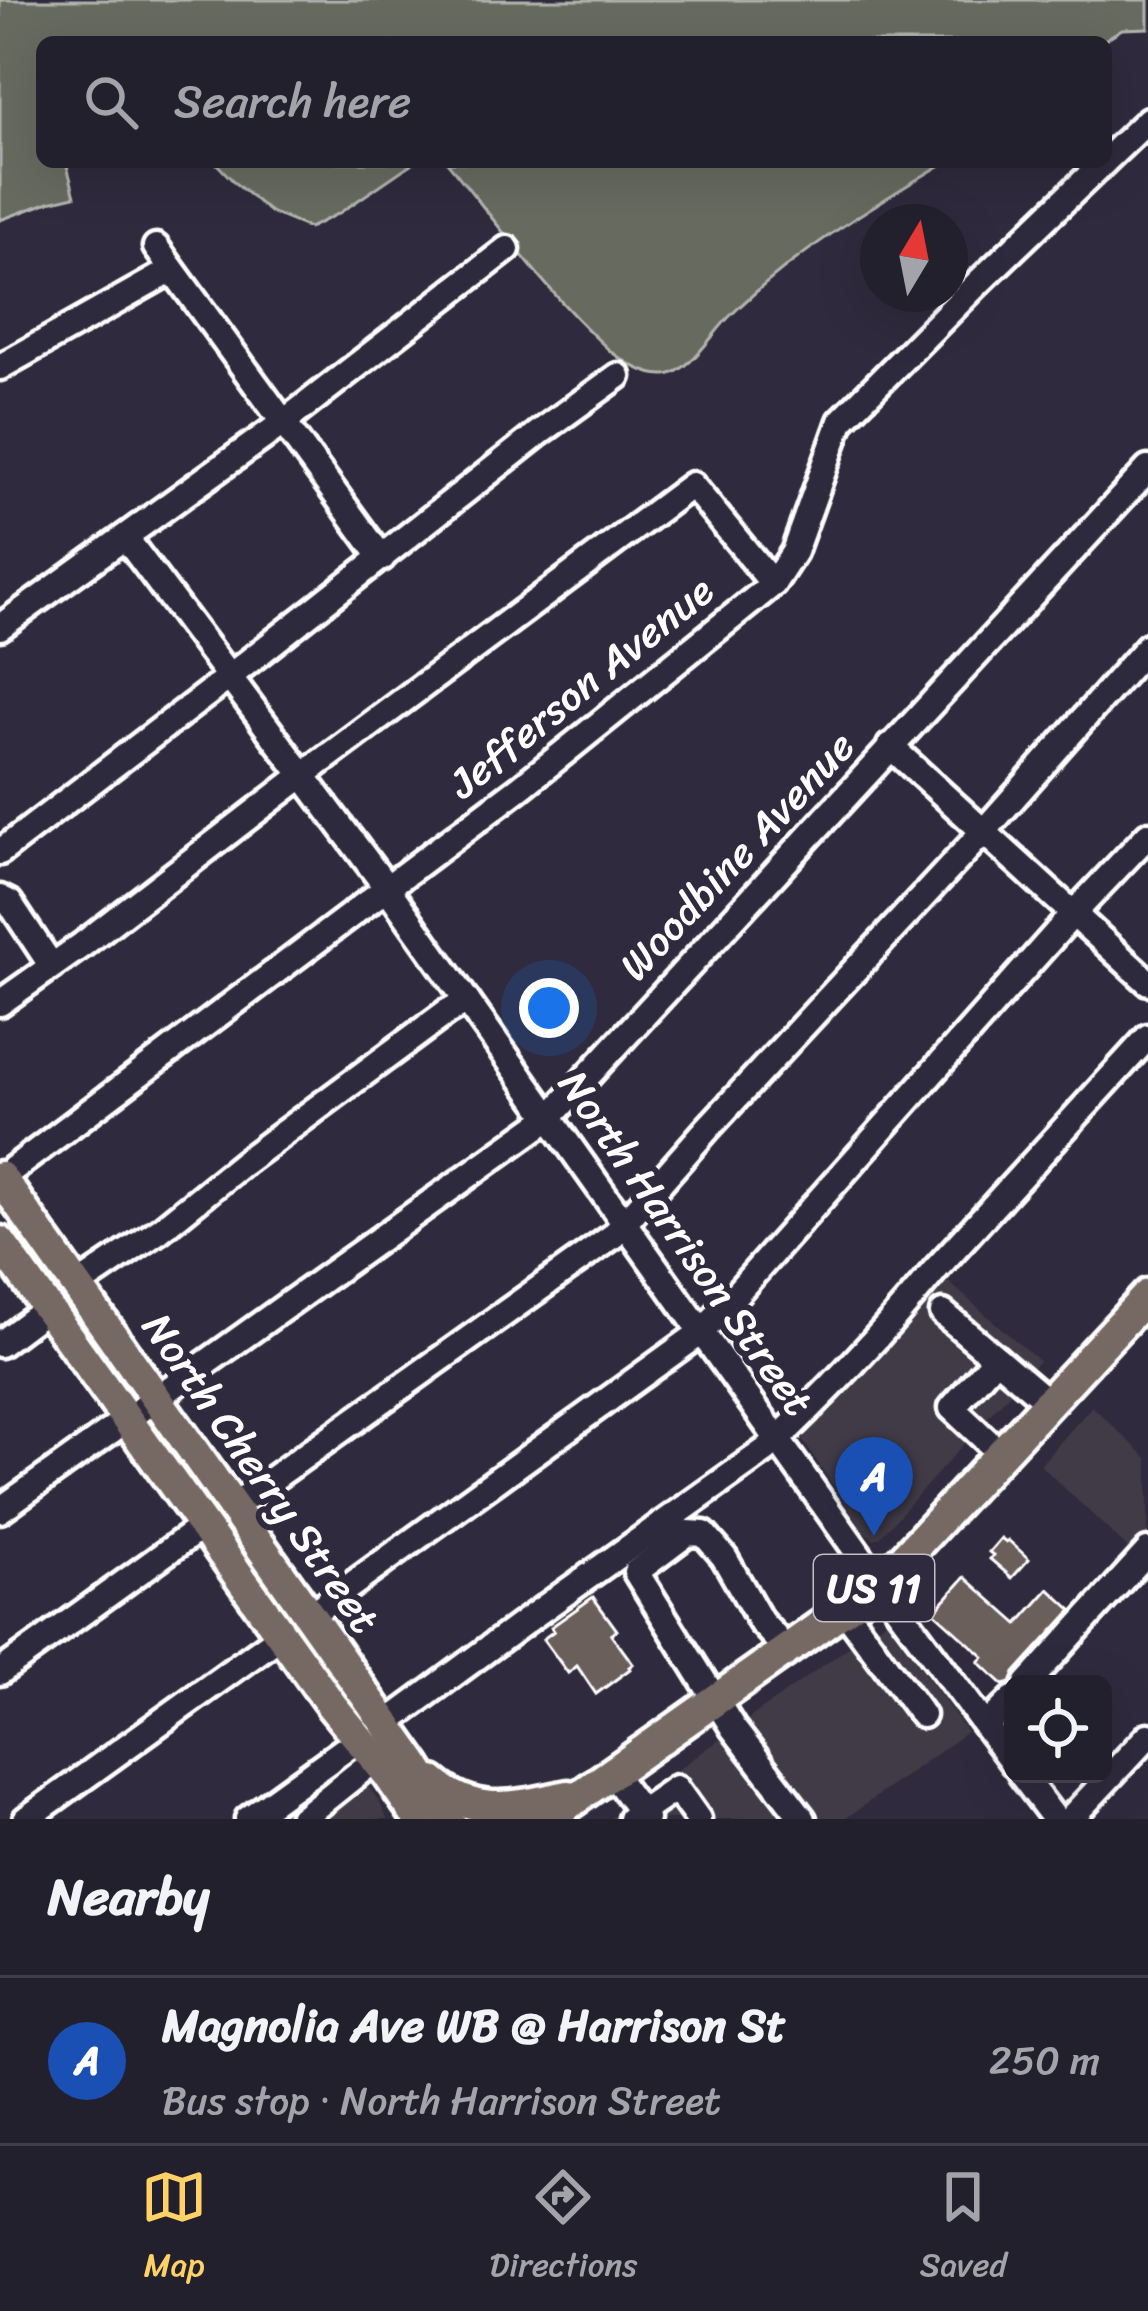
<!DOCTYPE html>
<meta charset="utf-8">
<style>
body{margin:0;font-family:Sriracha,sans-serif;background:#2b2836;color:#f1f3f6}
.controls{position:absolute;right:36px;bottom:36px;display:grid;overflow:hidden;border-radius:18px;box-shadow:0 12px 48px #0002}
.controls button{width:108px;height:108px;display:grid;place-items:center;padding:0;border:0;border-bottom:3px solid #403e4a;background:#23202e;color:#f1f3f6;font:60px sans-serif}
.compass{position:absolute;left:860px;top:204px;width:108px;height:108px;border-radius:50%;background:#23202e;box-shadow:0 12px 48px #0002;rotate:10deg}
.you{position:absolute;left:549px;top:1008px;width:42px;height:42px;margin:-30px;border:9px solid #fff;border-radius:50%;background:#1a73e8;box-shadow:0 0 0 18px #1a73e833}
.badge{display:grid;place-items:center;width:78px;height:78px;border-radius:50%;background:#ffd166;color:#fff;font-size:39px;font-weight:700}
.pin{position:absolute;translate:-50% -99px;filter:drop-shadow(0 3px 6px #0008)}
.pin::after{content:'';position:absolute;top:63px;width:42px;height:36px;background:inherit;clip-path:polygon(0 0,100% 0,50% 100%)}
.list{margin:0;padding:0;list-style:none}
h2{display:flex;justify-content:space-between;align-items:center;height:156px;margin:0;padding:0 48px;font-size:51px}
h2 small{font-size:39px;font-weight:400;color:#a3a3aa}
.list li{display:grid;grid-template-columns:78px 1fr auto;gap:36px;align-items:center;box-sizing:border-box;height:168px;padding:0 48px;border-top:3px solid #403e4a}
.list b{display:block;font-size:45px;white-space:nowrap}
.list p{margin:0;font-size:39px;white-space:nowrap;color:#a3a3aa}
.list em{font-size:39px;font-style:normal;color:#a3a3aa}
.icon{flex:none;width:66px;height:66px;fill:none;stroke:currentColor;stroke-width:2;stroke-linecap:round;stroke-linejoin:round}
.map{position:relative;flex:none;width:1148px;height:1819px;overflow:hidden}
.search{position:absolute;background:#23202e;box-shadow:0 12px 48px #0002;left:36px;right:36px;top:36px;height:132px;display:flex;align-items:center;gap:30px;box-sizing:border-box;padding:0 42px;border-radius:18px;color:#a3a3aa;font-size:45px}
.sheet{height:324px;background:#23202e}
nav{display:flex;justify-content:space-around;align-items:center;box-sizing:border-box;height:168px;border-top:3px solid #403e4a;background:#23202e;font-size:33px;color:#a3a3aa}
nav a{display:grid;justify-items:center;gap:6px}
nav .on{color:#ffd166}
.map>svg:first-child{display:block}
</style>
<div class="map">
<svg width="1148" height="1819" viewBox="0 0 1148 1819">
<rect width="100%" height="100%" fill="#2f2a3d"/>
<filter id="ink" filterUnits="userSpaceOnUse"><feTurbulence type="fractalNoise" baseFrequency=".00833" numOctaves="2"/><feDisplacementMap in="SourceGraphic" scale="24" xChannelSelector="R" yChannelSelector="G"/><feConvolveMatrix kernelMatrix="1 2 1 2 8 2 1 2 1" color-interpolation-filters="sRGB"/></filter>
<g filter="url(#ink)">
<g fill="#413a46">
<polygon points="935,1270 1039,1361 880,1537 874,1539 864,1532 793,1426"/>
<polygon points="1092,1406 1148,1459 1148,1550 1139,1559 1040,1465"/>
<polygon points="886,1620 967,1732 845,1819 609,1819"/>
<polygon points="352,1762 380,1803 387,1819 272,1819"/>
</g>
<g fill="#666b5e" stroke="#b2b5ae" stroke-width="3">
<polygon points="0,0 1148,0 1148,28 1122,29 1101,42 42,42 42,162 66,162 75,196 49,202 0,220"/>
<polygon points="215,162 414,162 341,212 309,228 270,212 236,184"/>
<path d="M447,162H946C872,206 793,254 731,315C714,331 689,374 665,375C646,376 622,361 608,349C548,294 499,225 447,162Z"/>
</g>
<g fill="#6b5e5a" stroke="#fff" stroke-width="3">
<polygon points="1001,1538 1006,1542 1008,1540 1029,1559 1012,1578 990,1559 993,1555 989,1552"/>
<polygon points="965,1577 1018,1624 1049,1589 1072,1610 1015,1673 1011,1683 1004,1685 979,1662 984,1657 934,1612"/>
<polygon points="593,1597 617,1630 611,1634 633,1664 629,1667 630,1669 596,1694 577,1666 568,1673 543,1639 554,1631 551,1627"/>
</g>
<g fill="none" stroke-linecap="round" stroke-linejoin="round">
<g stroke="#fff" stroke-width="33">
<g id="minor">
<polyline points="1106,160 1148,120"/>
<polyline points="156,247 382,558"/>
<polyline points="0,367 172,270"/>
<polyline points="125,537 387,888 880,1584 1013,1763"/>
<polyline points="0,627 284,422 507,249"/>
<polyline points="890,746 1148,982"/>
<polyline points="0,852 229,677 539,433 618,376"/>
<polyline points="0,898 10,903 51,965"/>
<polyline points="0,1003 82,945 303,775 692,485 773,584"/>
<polyline points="1,1178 521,787 773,584 794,552 841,421 979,282 1104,162"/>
<polyline points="77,1286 160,1230 243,1163 447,1012 467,1001"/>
<polyline points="943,1313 1049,1403"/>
<polyline points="0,1344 48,1308"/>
<polyline points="996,1358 952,1408 1002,1455"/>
<polyline points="233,1507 613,1236 707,1129 984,831 1148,646"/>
<polyline points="0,1510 549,1118 1148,469"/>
<polyline points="844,1609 922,1715"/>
<polyline points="310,1615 703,1331 1073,914 1148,835"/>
<polyline points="787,1650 761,1622 724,1557 704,1534 688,1533 636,1572 733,1728 803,1819"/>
<polyline points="0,1672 203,1526"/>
<polyline points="1027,1684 1148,1551"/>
<path d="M386,1724L530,1618L766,1450C826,1394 883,1333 935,1270L1148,1037"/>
<polyline points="986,1726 1013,1699"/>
<polyline points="612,1773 646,1819"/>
<polyline points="1021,1774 1055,1819"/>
<polyline points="26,1819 283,1634"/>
<polyline points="248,1819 359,1739"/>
<polyline points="301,1819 376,1759"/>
<polyline points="631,1819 676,1788 698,1819"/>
<polyline points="1070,1819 1148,1736"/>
</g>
</g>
<g stroke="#fff" stroke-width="39">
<g id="major">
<polyline points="0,1177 415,1765 449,1819"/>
<polyline points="0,1242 332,1706 387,1773 419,1819"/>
<path d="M433,1782C476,1819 516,1807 568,1796"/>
<polyline points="547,1819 880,1584 1148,1295"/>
</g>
</g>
<use href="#minor" stroke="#2f2a3d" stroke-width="24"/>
<use href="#major" stroke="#766964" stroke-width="30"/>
</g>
</g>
<g text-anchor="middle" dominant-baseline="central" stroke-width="12" stroke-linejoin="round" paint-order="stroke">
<rect fill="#2f2a3d" stroke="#c1bfc5" stroke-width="3" x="814" y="1555" width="120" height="66" rx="9"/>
<g font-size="39" font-weight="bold" fill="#fff">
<text x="874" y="1588">US 11</text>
</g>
<g font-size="42" fill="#fff" stroke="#2f2a3d">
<text transform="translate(581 687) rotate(-39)">Jefferson Avenue</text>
<text transform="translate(737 856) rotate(-47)">Woodbine Avenue</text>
<text transform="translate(686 1243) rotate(55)">North Harrison Street</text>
<text transform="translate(261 1473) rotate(55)">North Cherry Street</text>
</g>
</g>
</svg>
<div class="controls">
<button><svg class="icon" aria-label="locate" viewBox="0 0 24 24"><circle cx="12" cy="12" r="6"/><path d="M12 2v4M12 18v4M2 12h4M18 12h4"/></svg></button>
</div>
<svg class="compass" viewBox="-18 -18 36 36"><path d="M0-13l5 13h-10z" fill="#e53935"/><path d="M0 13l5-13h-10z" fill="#a3a3aa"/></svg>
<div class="you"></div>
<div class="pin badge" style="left:874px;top:1536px;background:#1a4fb4">A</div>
<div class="search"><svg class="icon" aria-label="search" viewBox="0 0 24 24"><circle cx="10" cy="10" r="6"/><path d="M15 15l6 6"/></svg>Search here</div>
</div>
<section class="sheet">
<h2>Nearby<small></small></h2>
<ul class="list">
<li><span class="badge" style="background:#1a4fb4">A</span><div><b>Magnolia Ave WB @ Harrison St</b><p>Bus stop · North Harrison Street</p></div><em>250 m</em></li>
</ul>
</section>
<nav>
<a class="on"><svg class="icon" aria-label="map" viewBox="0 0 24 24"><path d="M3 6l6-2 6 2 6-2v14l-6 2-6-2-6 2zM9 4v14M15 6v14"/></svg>Map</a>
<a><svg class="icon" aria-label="directions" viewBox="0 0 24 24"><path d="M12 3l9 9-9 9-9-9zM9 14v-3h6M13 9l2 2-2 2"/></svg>Directions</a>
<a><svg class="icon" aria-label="saved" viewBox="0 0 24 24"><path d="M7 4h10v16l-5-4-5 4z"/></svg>Saved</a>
</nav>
